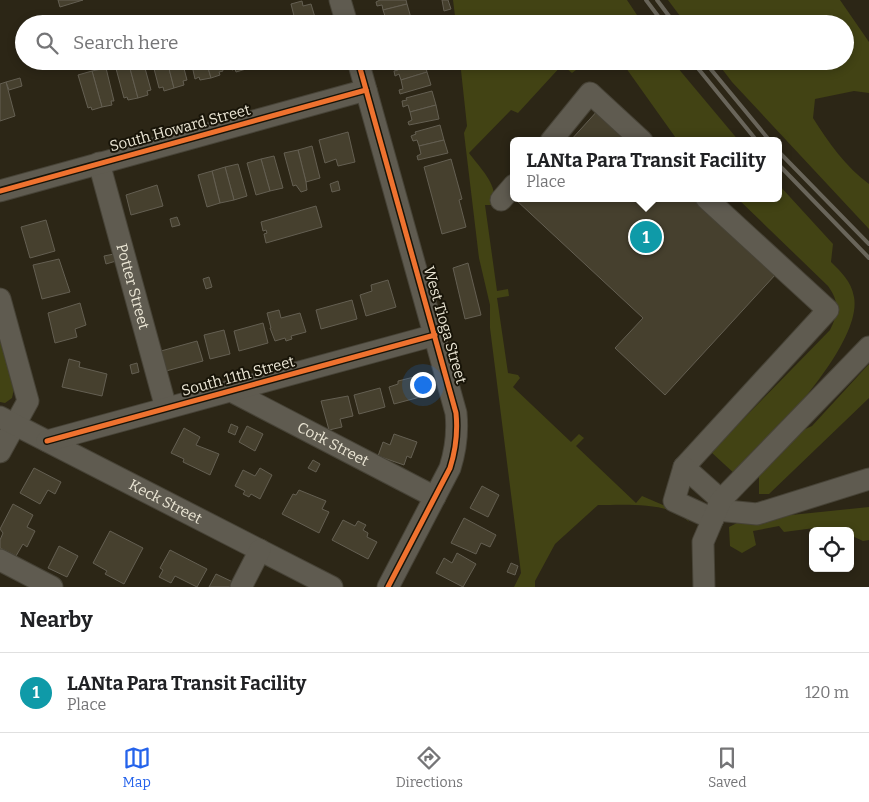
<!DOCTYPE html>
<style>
body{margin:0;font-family:Bitter,serif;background:#f2f2f2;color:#202124}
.controls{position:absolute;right:15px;bottom:15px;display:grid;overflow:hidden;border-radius:8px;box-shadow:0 2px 8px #0003}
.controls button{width:45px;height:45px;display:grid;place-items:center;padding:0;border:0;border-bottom:1px solid #e0e0e0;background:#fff;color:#202124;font:25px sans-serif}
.you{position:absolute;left:422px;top:384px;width:18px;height:18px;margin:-12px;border:4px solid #fff;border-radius:50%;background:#1a73e8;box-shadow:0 0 0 8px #1a73e833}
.badge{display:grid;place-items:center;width:32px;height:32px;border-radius:50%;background:#2563eb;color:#fff;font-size:16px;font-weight:700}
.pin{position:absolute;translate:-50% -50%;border:2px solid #fff;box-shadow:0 1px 5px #0006}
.popup{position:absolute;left:510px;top:137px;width:272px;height:65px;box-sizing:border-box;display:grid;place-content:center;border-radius:8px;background:#fff;filter:drop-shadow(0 1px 4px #0005);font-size:16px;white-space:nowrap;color:#757577}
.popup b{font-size:19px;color:#202124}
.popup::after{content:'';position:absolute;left:50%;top:100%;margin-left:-10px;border:10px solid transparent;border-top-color:#fff}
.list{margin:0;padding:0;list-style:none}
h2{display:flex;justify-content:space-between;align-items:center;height:65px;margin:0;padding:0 20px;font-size:21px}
h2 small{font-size:16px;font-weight:400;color:#757577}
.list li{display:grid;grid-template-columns:32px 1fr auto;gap:15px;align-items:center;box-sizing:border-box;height:80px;padding:0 20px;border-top:1px solid #e0e0e0}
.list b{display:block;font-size:19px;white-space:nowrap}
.list p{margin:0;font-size:16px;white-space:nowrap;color:#757577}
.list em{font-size:16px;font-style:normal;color:#757577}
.icon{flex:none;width:28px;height:28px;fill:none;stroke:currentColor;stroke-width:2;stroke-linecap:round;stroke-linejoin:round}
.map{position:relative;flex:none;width:869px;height:587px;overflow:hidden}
.search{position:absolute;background:#fff;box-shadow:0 2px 8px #0003;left:15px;right:15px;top:15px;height:55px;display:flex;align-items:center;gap:12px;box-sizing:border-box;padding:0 18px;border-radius:28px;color:#757577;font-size:19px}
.sheet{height:145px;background:#fff}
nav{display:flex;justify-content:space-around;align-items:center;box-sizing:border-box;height:70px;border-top:1px solid #e0e0e0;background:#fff;font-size:14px;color:#757577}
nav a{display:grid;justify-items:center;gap:2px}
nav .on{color:#2563eb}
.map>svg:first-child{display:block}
</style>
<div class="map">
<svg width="869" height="587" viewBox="0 0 869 587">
<rect width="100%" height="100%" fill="#2c2616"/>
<g fill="#424314">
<polygon points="453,0 627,0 643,24 456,24"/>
<path d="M668,0H840L869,42V93L854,91L815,99L813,118C828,142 846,167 869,184V229L732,82L716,61H845V24H686Z"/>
<path d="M460,61H588L572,73L562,65L518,113L511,110L469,153C479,167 501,187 492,205H485L497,291L508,289L509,296L497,298L508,373L518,375L520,378L513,387L571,442L579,434L584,438L576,446L636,503L642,496L684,514L689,522C670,501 624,505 598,505L555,544L535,581V587H514L521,573L490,328V305L479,258L464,133L467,126Z"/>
<polygon points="621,61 672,61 739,141 678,141"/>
<path d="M779,185L833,244L831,262C842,273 851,281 854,297C863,345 767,441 736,475L711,452L830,330C839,313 839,301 828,286L737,198H778Z"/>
<polygon points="0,340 14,389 12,398 5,403 0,402"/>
<polygon points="869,364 869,398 769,494 759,494 759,475 801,431 812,426"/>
<polygon points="869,507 869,540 863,541 850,535 850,531 822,527 784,532 779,526 753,531 756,545 742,553 730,546 729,527 743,520"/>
</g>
<g fill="#46402e" stroke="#645f52">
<polygon points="58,0 83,0 60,7"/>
<polygon points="380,0 406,0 407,4 383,10 382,5 377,6 376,2"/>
<polygon points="442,0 448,0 451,9 444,11"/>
<polygon points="302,1 303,6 311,4 317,24 296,24 291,4"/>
<polygon points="407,4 411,18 382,24 381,20 386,19 383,10"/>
<polygon points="276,16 277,20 286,18 288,24 273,24 271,17"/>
<polygon points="123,61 128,61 138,98 128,100 127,97 124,98 115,65 124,63"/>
<polygon points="128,61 143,61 151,90 147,91 148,95 138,98"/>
<polygon points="152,61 167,61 174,88 164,91 163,87 159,88"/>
<polygon points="167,61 182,61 187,80 183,81 184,85 174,88"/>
<polygon points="191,61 206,61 211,78 200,80 199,77 195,79"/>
<polygon points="206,61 220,61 223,71 219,72 220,75 211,78"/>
<polygon points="229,61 244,61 246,69 236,72 235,69 232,70"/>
<polygon points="244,61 259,61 260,62 255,63 256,66 246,69"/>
<polygon points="413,61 424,61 427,72 401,80 399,74 395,76 394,71 398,70 397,66"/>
<polygon points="106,68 114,101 111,101 112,105 102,107 92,71"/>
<polygon points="92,71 102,107 92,110 91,107 88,108 78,75"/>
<polygon points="427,72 431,85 400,94 399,90 403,89 401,80"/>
<polygon points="20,78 22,86 9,90 6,82"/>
<polygon points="6,82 15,116 0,121 0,84"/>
<polygon points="432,91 436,105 410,112 408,105 403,107 402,101 407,100 406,98"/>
<polygon points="436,105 439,119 409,125 408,122 412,120 410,112"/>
<polygon points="599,109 633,141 570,141"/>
<polygon points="440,125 444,140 419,146 417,140 413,141 411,136 416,134 415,132"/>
<polygon points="348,132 355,162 338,166 336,159 325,163 319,140"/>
<polygon points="444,140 448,153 418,160 417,156 421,154 419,146"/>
<polygon points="312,146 320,178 306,182 298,150"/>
<polygon points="298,150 306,182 307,190 301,192 296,185 293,186 284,153"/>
<polygon points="274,156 283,188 270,191 261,159"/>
<polygon points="261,159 270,191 256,195 247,163"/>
<polygon points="451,159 462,199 459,200 466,227 442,234 424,167"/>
<polygon points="238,164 247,196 234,200 225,167"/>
<polygon points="225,167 234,200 220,203 212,171"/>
<polygon points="212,171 220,203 207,207 198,175"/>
<polygon points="338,181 340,190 332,192 330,184"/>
<polygon points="157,185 163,206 131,215 126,195"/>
<polygon points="517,198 695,198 776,274 665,395 615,348 643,318 516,200"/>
<polygon points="316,206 322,227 266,243 264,234 267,233 266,230 263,231 261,222"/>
<polygon points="177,217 180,225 172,227 170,219"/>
<polygon points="46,220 55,251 30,258 21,227"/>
<polygon points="114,254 116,261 106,264 104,256"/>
<polygon points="59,259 70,292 42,299 33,265"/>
<polygon points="468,263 481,315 465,319 453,268"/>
<polygon points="209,277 212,287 206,289 203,279"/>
<polygon points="388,280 396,307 366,316 360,295 372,291 371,285"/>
<polygon points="352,300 357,319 321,329 316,310"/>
<polygon points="80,303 86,325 75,329 77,337 55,343 48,313"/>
<polygon points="279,310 281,318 300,313 306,332 291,336 292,339 286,341 285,338 275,341 270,328 271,328 267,313"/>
<polygon points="263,323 268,343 239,351 234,331"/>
<polygon points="224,330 230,354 210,359 204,335"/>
<polygon points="197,341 203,361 166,371 161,351"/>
<polygon points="69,359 80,362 79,367 107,374 102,396 62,387"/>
<polygon points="137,363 139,372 132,374 130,365"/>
<polygon points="414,377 420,397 394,404 389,387 398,384 398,381"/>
<polygon points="380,388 385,407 359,414 354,395"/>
<polygon points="348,396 353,416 340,419 342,427 329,430 321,401"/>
<polygon points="231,424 238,427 235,435 228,432"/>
<polygon points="247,426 263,434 255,451 239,442"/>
<polygon points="184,428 200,437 196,445 219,454 210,475 183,462 184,459 171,453"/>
<polygon points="394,434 417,442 411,458 407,456 404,465 378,456 383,442 390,445"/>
<polygon points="313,460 320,464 316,472 308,468"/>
<polygon points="34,468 61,482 55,494 48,490 40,504 20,493"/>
<polygon points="260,468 272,475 260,499 251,494 249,497 243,494 245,491 235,486 243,470 255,476"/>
<polygon points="482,486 499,495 488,517 470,508"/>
<polygon points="299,490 326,501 322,509 329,512 319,533 282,514 293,494 296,495"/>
<polygon points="13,504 33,515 27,527 35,531 27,547 23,544 16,556 0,548 0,540 3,533 0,529"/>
<polygon points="464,518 496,535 490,547 481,543 476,554 451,543"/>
<polygon points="343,520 355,526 358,521 366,525 363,530 368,533 367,537 377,542 368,559 332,540"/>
<polygon points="110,531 143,548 124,584 105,574 107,571 93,563"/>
<polygon points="59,546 78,556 67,577 48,568"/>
<polygon points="170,550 207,569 197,587 175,576 171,583 159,577 163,570 160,568"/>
<polygon points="457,553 476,564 463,587 436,573 444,558 452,563"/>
<polygon points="511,563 518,566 515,575 507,572"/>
<polygon points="216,574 235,583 233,587 209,587"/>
</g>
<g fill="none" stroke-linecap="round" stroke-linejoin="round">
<g stroke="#474337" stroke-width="23">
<g id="minor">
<polyline points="340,0 347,24"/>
<path d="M358,61L456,413C458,433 456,449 450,468L388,587"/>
<polyline points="551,141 590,93 642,141"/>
<path id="s1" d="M99,163L166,408"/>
<polyline points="0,191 366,90"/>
<polyline points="706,198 828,310 684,467 674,501 713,519"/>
<polyline points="501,200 514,185"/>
<polyline points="0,299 28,401 0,452"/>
<path id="s2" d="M231,391L435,497"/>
<path id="s3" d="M0,417L332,587"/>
<polyline points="47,441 435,335"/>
<polyline points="684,467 721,500"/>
<polyline points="717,510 757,514 869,479"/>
<polyline points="0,560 52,587"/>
<polyline points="241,587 260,550"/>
<polyline points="704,587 703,542 721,500 869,347"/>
</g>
</g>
<use href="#minor" stroke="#5f5b50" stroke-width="21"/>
<g stroke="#69655a" stroke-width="4">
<polyline points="646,0 664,24"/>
<polyline points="657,0 675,24"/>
<polyline points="692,61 757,141"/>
<polyline points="704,61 770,141"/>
<polyline points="778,151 869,244"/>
<polyline points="778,164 869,258"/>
</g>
<g stroke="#181408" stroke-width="8">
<g id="cycleway">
<path d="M358,61L456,413C458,433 456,449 450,468L388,587"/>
<polyline points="0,191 366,90"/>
<polyline points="47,441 435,335"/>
</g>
</g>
<use href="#cycleway" stroke="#ef722f" stroke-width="5"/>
</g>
<g text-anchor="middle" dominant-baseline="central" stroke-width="4" stroke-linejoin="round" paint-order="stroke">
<g font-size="15" fill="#ebe6d5" stroke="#181408">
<text transform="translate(180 128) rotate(-15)">South Howard Street</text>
<text stroke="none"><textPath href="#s1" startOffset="128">Potter Street</textPath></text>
<text transform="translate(445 325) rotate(74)">West Tioga Street</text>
<text transform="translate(238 376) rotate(-15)">South 11th Street</text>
<text stroke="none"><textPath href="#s2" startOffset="115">Cork Street</textPath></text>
<text stroke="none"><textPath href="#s3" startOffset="186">Keck Street</textPath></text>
</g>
</g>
</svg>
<div class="controls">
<button><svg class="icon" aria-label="locate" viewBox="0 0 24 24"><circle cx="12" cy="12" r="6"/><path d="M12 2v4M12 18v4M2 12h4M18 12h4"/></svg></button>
</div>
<div class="you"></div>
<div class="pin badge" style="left:646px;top:237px;background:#0f9aa8">1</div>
<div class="popup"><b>LANta Para Transit Facility</b>Place</div>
<div class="search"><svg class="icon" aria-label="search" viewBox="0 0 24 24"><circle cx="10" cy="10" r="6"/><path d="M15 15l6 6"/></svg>Search here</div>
</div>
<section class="sheet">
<h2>Nearby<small></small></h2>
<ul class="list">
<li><span class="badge" style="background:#0f9aa8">1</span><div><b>LANta Para Transit Facility</b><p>Place</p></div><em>120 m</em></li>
</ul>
</section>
<nav>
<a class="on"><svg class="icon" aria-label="map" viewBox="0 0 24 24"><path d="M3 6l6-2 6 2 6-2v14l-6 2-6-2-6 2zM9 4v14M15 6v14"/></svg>Map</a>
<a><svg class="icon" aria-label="directions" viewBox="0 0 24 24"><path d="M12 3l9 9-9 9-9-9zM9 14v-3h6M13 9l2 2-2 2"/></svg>Directions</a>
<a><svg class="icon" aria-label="saved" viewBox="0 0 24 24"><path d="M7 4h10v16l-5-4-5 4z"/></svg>Saved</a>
</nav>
